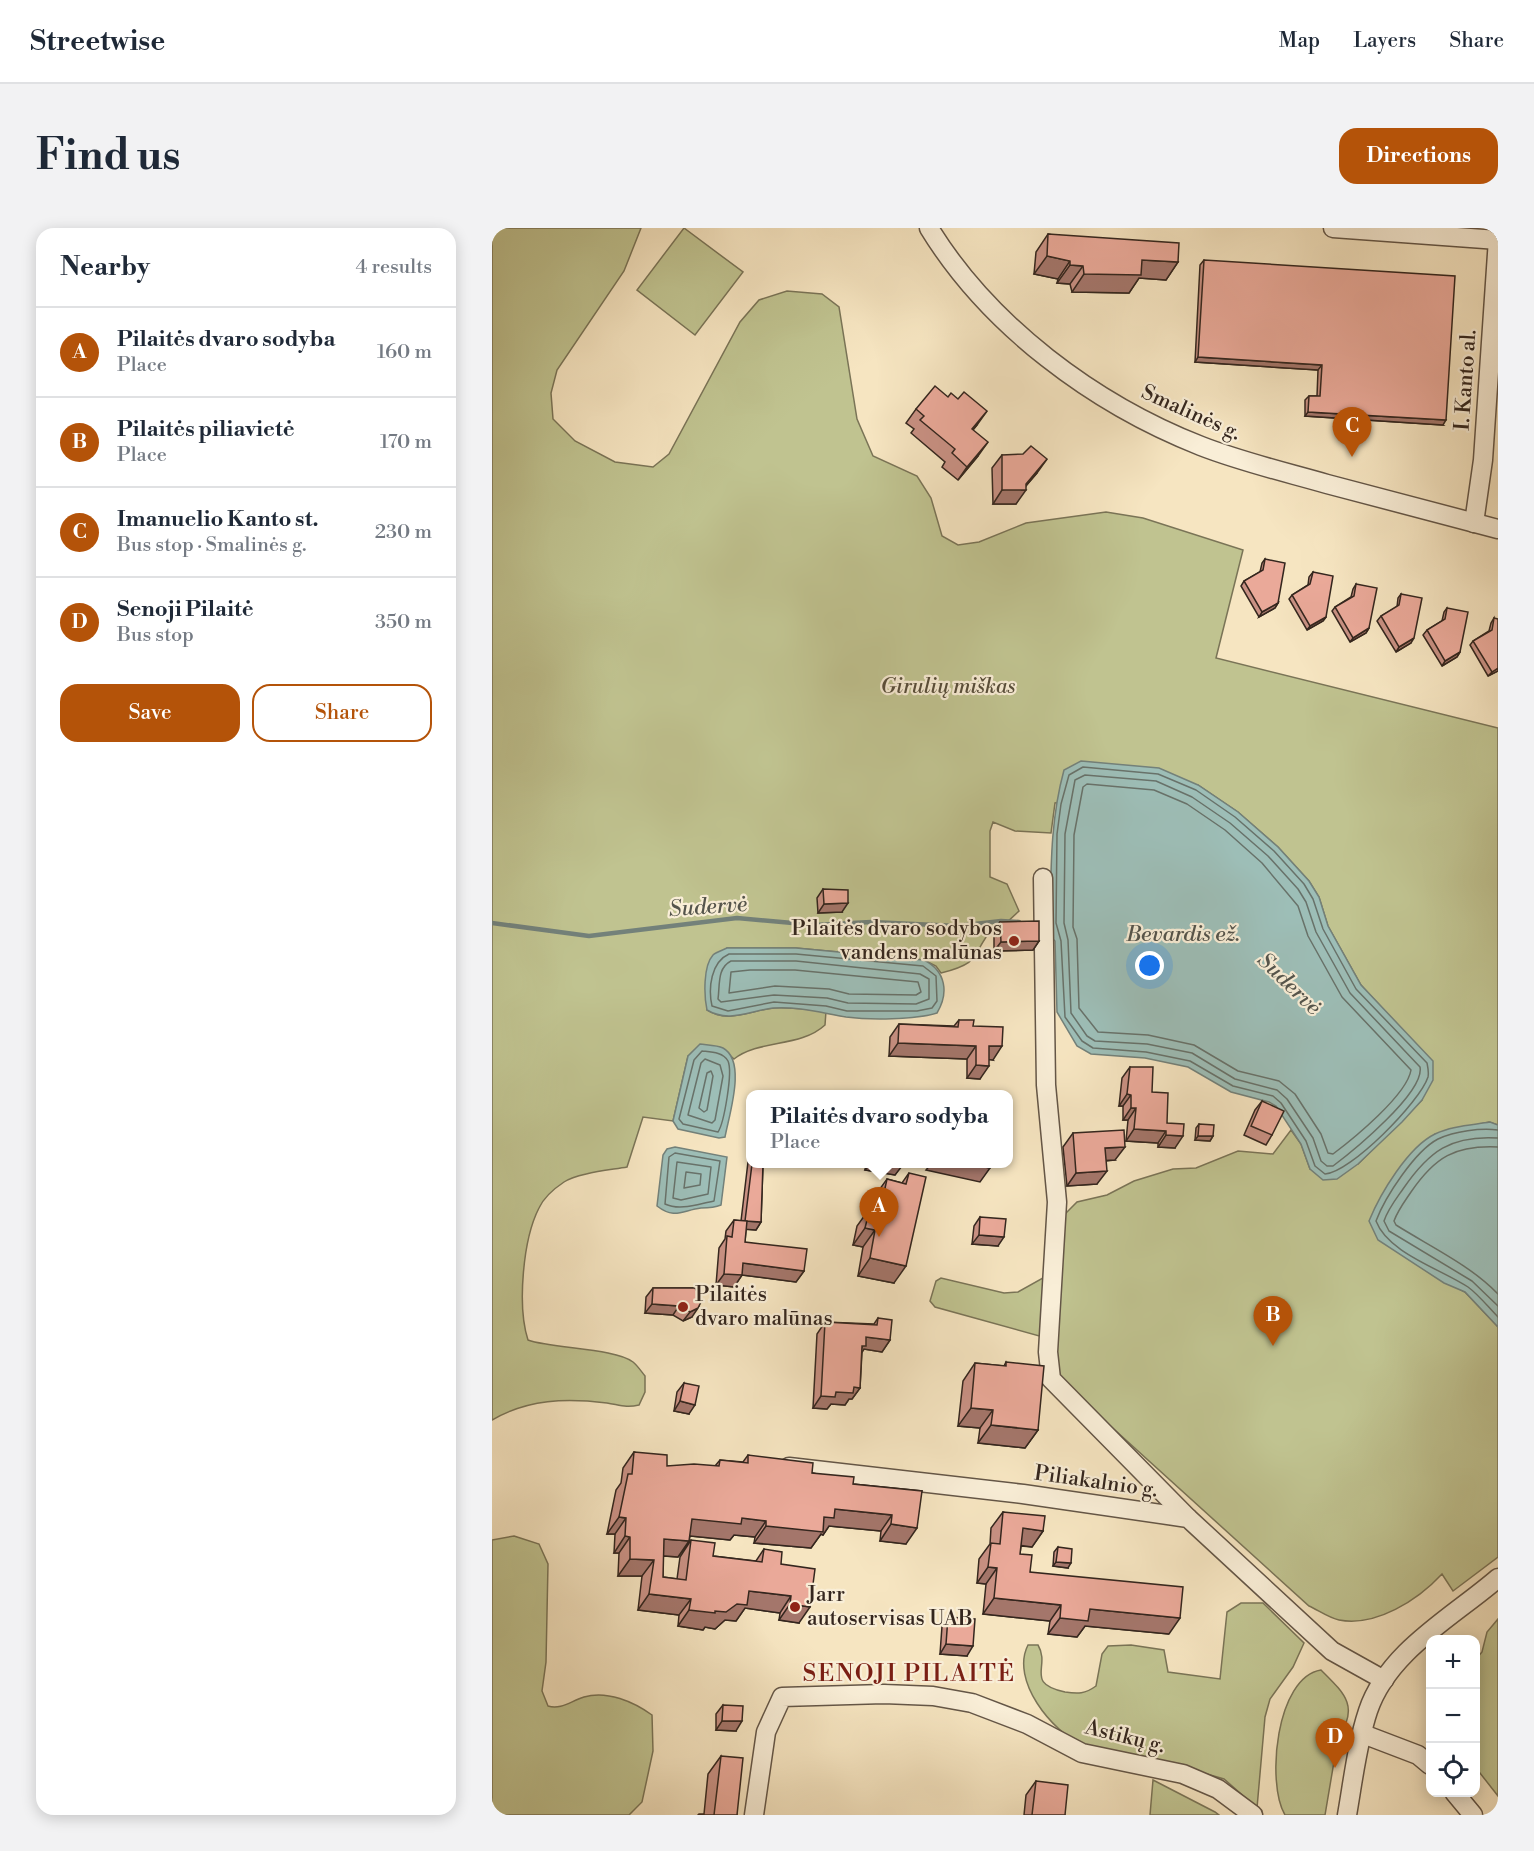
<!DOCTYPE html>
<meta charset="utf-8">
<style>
body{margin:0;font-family:"Libre Bodoni",serif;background:#f2f2f3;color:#1f2937}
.controls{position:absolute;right:18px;bottom:18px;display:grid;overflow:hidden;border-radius:12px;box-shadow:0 3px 15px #0003}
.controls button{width:54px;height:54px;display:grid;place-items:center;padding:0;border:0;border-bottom:2px solid #e0e1e3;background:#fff;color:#1f2937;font:30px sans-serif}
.you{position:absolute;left:658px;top:738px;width:21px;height:21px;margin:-15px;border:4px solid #fff;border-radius:50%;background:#1a73e8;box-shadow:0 0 0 9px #1a73e833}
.badge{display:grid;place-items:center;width:39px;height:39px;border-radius:50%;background:#b45309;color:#fff;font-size:20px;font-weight:700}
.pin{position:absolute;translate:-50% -50px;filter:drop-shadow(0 2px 3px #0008)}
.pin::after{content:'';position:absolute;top:32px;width:21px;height:18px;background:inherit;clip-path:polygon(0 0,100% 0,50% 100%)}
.popup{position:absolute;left:254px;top:862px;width:267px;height:78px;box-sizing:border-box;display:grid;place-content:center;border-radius:12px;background:#fff;filter:drop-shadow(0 2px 4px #0005);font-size:20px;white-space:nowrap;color:#747a83}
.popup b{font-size:22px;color:#1f2937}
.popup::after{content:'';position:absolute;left:50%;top:100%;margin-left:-12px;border:12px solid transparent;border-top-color:#fff}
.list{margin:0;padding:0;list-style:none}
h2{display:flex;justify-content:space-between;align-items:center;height:78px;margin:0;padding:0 24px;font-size:26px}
h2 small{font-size:20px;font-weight:400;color:#747a83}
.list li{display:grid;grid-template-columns:39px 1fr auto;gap:18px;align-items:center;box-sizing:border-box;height:90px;padding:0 24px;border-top:2px solid #e0e1e3}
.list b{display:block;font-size:22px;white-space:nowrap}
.list p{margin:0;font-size:20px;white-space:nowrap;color:#747a83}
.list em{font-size:20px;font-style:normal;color:#747a83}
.actions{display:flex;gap:12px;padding:18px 24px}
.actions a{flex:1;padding:14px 0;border:2px solid #b45309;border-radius:18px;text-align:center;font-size:21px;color:#b45309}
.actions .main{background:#b45309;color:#fff}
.icon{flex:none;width:33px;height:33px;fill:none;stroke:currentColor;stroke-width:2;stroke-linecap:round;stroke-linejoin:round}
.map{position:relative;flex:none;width:1006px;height:1587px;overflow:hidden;border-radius:18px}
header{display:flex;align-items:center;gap:36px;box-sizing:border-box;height:84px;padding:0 30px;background:#fff;border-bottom:2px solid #e0e1e3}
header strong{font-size:28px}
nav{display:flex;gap:33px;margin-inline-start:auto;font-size:21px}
.intro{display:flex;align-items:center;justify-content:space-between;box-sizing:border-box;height:144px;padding:0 36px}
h1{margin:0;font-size:42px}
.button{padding:15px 27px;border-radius:18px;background:#b45309;color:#fff;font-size:21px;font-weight:700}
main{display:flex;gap:36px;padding:0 36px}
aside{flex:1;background:#fff;border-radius:18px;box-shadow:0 3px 15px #0003}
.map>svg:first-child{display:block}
</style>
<header>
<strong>Streetwise</strong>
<nav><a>Map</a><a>Layers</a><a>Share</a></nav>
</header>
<div class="intro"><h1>Find us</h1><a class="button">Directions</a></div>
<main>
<aside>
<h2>Nearby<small>4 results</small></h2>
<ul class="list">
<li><span class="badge">A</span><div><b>Pilaitės dvaro sodyba</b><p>Place</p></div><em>160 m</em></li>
<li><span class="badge">B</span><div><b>Pilaitės piliavietė</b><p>Place</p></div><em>170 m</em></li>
<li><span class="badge">C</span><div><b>Imanuelio Kanto st.</b><p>Bus stop · Smalinės g.</p></div><em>230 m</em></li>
<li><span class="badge">D</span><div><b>Senoji Pilaitė</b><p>Bus stop</p></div><em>350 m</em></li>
</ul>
<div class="actions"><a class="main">Save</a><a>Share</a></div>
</aside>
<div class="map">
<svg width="1006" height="1587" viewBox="0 0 1006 1587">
<rect width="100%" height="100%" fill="#f6e5c1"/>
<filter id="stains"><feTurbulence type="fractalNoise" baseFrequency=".00333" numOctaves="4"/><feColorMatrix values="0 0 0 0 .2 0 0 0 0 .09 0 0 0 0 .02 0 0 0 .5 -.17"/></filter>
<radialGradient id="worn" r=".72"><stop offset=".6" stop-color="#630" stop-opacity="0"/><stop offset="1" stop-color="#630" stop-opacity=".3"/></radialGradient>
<g fill="#c0c390" stroke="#7a7457" stroke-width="1.5">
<path d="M0,0H149L132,43L65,142L59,165L61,191L83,213L123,234L161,239L177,226L248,94L267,72L295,63L330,66L347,79L365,191L381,228L425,248L439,270L450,308L466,317L487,314L534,295L614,284L651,290L751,322L724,430L1006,500V897L997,894L943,906L929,1039L973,1064L1006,1099V1329L961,1363L950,1346C926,1372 884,1399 847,1392C837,1390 826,1382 817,1378L571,1155L566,1143L562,1112L443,1079L438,1073L444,1053L449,1050L512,1065L526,1064L567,1041L573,986L585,974L615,967L642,953L681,941L704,940L746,923L781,926L799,902L809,916L818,941L866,936L930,872L904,795L869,757L836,698L827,669L817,653L786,619L746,584L706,557L563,575L559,605L523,603L501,594L498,603V649L515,656L527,683L513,696L501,700C478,727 492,734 449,745L444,738L432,732L304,720H235L215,782C236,796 259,782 282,780C299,779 317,782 334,783L333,797C308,820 268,811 242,831L230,820L196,828L181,893L151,889L135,939C119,942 85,945 72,954C63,960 52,969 47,980C31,1011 25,1078 36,1112C61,1121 123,1120 141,1134C145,1137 149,1143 153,1148V1164L147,1177C134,1180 128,1177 115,1175C74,1170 36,1171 0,1192Z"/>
<polygon points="192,0 251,44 203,107 145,62"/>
<path d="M22,1308L47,1316L56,1336L54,1434L50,1463L56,1478C69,1482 79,1473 92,1469C115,1462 142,1474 160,1487L161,1523L150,1574L137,1587H0V1312Z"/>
<path d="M749,1375H771L812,1415L801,1439L778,1471L773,1489L765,1580L732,1551L694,1540L591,1517C560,1504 518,1452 536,1417H546C559,1439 532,1455 573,1464C586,1466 593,1466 604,1458L610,1426L616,1418L639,1417L672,1422L676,1444L728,1451L735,1384Z"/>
<polygon points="1006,1391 1006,1568 984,1540 984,1431 990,1424 995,1404"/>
<path d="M829,1442C852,1465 868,1478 846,1510L833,1587H793C774,1555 784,1449 829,1442Z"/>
<polygon points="661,1552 723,1584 727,1587 658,1587"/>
</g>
<g fill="#9dbeb7" stroke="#73817a" stroke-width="1.5">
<path d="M589,533L667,540L706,557L746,584L786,619L817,653L827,669L836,698L869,757L941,833V852L930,872L910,894L866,936L845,951L831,952L818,941L809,916L784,878L777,874L739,864L696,839L653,830L599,826L585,818L565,784L563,713L559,709L558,695C559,643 558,593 572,542Z"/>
<path d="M235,720H304L432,732C454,743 457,765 445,785C423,792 377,792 354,789C330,785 306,778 281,780C258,783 236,795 215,782C212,768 211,738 221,727C224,724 231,722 235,720Z"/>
<path d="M208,816C214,817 225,817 231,820C255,833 237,887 233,909L227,910L186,901L181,893L196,828Z"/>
<path d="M998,894L1006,897V1099L973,1064L952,1055L886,1012L877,993C888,966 916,919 943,906C959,898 980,897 998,894Z"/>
<path d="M183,919L235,929L229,977C222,980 216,980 209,980C191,982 183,992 165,978L171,927L175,921Z"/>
</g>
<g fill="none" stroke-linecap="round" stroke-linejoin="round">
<g stroke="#68726a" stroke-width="1.5">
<path d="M591,539L666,546L704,562L743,589L782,623L812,656L821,671L831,701L864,761L935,835C936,840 937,844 936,849C928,874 858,945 833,946L823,938L814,913L789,875L781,868L741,858L698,833L654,824L601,820L590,813L573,789L569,713L564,695L565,606L569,576L577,547Z"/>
<path d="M593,547L664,553L700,569L738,595L776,628L806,661L814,674L824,704L858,765L928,839C933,864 861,923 841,938H835L829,933L821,910L795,871L785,862L743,851L700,825L655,816L603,813L595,808L579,785L576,712L572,695L573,606L583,552Z"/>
<path d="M595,556L662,562L695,576L733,602L770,635L806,678L816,708L850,769L919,842C915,867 861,911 841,926L836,925L829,906L803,866L787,853L746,843L702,817L656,807L606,804L587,780L585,711L581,699L582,607L591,559Z"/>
<path d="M237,726H304L431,738L444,748L445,773L440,780L425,783H355L334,778L282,774L236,783L220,778C216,760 219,734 237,726Z"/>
<path d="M239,733H304L428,746L437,751V771L424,776L356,775L335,770L282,767L229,774L226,771C228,757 225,740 239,733Z"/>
<polygon points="258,742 303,742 426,754 429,764 424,767 357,766 337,761 283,758 237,765 239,744"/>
<path d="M210,823C219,824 231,824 236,833C241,844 232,895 226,904L191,896L187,891L202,832Z"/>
<polygon points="213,831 228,837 231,848 223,892 220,895 196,887 209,835"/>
<polygon points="219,843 221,848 215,882 212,884 207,880 215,845"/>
<path d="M1006,902C988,900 963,903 946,911C923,923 893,969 884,993C896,1025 949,1041 976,1059C987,1067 997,1080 1006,1089"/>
<path d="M1006,910C959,907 937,923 911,961C904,971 896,981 892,993L897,1003L980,1053L1006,1078"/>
<path d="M1006,919C963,917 943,929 919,964C913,973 906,982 902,993L904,997C939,1019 978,1037 1006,1066"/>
<path d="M183,925L228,933L222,973C206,976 188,983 173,976L177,929Z"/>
<polygon points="185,934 219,939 216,966 189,972 181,970"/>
<polygon points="194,944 209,946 208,957 192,960"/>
</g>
<polyline stroke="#73817a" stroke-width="4.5" points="0,695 97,708 245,690 323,697 379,694 465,698 509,693 527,694"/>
<g stroke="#645647" stroke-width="21">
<g id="minor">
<path d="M437,0C497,98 602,176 709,218C750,234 793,244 835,256C892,271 949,286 1006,301"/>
<polyline points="841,0 1006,12"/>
<polyline points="982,295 991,232 1006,11"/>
<polyline points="551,650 554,857 565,974 556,1124 559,1151 696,1290"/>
<polyline points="297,1239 531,1266 696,1290 840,1423 892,1452"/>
<polyline points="871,1506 926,1527 938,1537"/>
<polyline points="962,1564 981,1587"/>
<polyline points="262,1587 274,1504 290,1469 392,1466 441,1468 480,1475 535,1496 590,1525 691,1546 726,1561 761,1587"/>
<path d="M855,1587C861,1553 865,1516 876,1483C896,1423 961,1389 1006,1350"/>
</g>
</g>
<use href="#minor" stroke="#f9eed7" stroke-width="18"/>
</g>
<g fill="#c99184" stroke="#34261e" stroke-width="1.5">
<polygon points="556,6 686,34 674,52 647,50 637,65 580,64 578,56 565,55 566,51 542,46 544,24"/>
<polygon points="712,32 951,197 813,188 813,172 817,168 825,168 826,142 703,134 708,37"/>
<polygon points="424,181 485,197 481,202 486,228 466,252 450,239 453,234 419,205 422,201 414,195"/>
<polygon points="510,227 545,245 534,258 524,276 501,276 500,240"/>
<polygon points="773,331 786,375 783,380 767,389 749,358 752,353 768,344 770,335"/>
<polygon points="821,344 834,389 831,393 815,402 797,371 800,367 816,357 817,349"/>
<polygon points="864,356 877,400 874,405 858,414 840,383 843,379 859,369 861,361"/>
<polygon points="909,366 919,415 904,424 885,393 889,388 905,379 906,370"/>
<polygon points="955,380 968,424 965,429 950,438 931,407 935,402 950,393 952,384"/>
<polygon points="1002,390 1006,443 996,448 978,417 981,413 997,403 999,395"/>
<polygon points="331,661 350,684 326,685 325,670"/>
<polygon points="508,694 547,713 541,722 502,723 502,703"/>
<polygon points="467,792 501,832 497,831 488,851 475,850 475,831 397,828 398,809 407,796 462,798"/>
<polygon points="638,839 660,864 675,895 683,920 666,919 666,915 634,913 636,892 631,892 631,878 627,878 630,850"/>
<polygon points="770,873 780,907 774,917 752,907 763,882"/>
<polygon points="707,896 721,908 718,913 703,912 704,900"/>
<polygon points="581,905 623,932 614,933 605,956 575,958 571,919"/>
<polygon points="258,930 258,936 271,936 269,994 264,1002 254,1001 253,1014 312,1043 304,1054 250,1047 242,1059 224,1057 227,1020 233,1011 234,1003 242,992 249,993 256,934"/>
<polygon points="374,936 410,936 403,947 373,942"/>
<polygon points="417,945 402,1055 366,1048 371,1019 361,1017 365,998 378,980 380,981 382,969 395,951 410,955"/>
<polygon points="488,989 506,1018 480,1016 482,998"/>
<polygon points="161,1060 203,1060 200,1089 191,1093 181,1087 153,1085 154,1069"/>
<polygon points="386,1090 398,1112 390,1124 372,1121 370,1124 368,1160 360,1171 357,1171 353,1177 339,1176 335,1181 321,1180 325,1106 333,1094 382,1096"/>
<polygon points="514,1134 546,1202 533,1220 486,1215 488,1200 466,1198 471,1153 483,1135 512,1138"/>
<polygon points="192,1155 197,1186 182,1183 185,1164"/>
<polygon points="142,1224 175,1238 223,1238 228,1232 251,1234 256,1227 361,1256 430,1263 414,1316 388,1313 389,1303 337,1298 331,1307 329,1306 319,1320 262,1315 263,1309 242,1307 238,1312 198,1308 197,1313 186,1329 171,1328 171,1349 185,1351 188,1329 199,1312 221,1328 264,1333 272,1321 289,1336 307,1395 287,1392 288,1385 253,1380 244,1393 233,1392 223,1401 213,1399 211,1402 186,1398 187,1387 146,1382 150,1348 126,1348 127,1325 122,1325 123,1306 115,1306 124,1262 129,1255 131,1240"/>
<polygon points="511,1284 551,1303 540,1319 529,1318 528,1326 538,1344 677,1406 593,1398 585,1409 556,1406 558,1393 491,1386 494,1356 485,1355 487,1331 498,1316 499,1300"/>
<polygon points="566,1319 576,1340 561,1338 562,1324"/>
<polygon points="456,1389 475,1428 448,1426 450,1398"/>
<polygon points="231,1477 244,1503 224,1502 224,1486"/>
<polygon points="229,1528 245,1587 206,1587 207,1586 212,1586 216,1546"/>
<polygon points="544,1553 573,1587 532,1587 534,1567"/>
</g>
<g fill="#a4766b" stroke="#34261e" stroke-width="1.5">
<polygon points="555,28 578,33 566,51 542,46"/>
<polygon points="650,32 686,34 674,52 647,50 637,65 580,64 592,46"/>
<polygon points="578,37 591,38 578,56 565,55"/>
<polygon points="706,129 830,137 826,142 703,134"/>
<polygon points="495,183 485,197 470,214 480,201"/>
<polygon points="816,184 954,192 951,197 813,188"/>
<polygon points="496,214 486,228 466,252 475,239"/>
<polygon points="555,231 545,245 530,262 534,262 524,276 501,276 510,262 534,256"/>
<polygon points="786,375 783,380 767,389 770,384"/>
<polygon points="834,389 831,393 815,402 818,398"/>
<polygon points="877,400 874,405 858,414 861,410"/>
<polygon points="922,410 919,415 904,424 907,419"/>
<polygon points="968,424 965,429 950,438 953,433"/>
<polygon points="1006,440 1006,443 996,448 1000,444"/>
<polygon points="356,675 350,684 326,685 332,676"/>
<polygon points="547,713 541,722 502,723 509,714"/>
<polygon points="406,815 484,818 475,831 397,828"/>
<polygon points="497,818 510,818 501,832 488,831"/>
<polygon points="484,837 497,838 488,851 475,850"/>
<polygon points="635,866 639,867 631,878 627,878"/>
<polygon points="639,880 644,880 636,892 631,892"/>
<polygon points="642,901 674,903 666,915 634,913"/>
<polygon points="674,907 691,908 683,920 666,919"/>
<polygon points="706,908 721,908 718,913 703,912"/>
<polygon points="633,919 623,932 604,933 613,920"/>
<polygon points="378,936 393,936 410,938 403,947 373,942"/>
<polygon points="439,936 476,936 498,940 488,954 434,942"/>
<polygon points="615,943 605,956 575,958 584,945"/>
<polygon points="253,993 269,994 264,1002 248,1001"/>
<polygon points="373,1000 383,1002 371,1019 361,1017"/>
<polygon points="487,1007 512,1009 506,1018 480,1016"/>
<polygon points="378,1030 414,1038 402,1055 366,1048"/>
<polygon points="251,1035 312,1043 304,1054 250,1047 242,1059 224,1057 232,1046"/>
<polygon points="160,1076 187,1078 181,1087 153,1085"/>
<polygon points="206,1080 200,1089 191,1093 198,1084"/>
<polygon points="374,1109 398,1112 390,1124 372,1121 366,1130"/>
<polygon points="362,1159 368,1160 360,1171 357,1171 353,1177 339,1176 335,1181 321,1180 329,1168"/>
<polygon points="188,1173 203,1177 197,1186 182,1183"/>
<polygon points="479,1180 501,1182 488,1200 466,1198"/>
<polygon points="499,1197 546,1202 533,1220 486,1215"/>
<polygon points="343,1281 400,1287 389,1303 337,1298 331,1307 329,1306 319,1320 262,1315 274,1298 332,1289"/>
<polygon points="127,1289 134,1290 123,1306 115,1306"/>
<polygon points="250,1290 274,1293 263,1309 242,1307 238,1312 188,1307 200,1291"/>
<polygon points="399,1296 425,1300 414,1316 388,1313"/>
<polygon points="531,1300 551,1303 540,1319 519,1316"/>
<polygon points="133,1308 138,1309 127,1325 122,1325"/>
<polygon points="172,1311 197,1313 186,1329 160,1327"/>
<polygon points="138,1331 162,1332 150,1348 126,1348"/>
<polygon points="564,1334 579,1335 576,1340 561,1338"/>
<polygon points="496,1339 505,1340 494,1356 485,1355"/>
<polygon points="257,1363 299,1368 288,1385 253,1380 244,1393 233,1392 223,1401 213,1399 211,1402 186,1398 197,1382 223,1383"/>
<polygon points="157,1366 199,1371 187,1387 146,1382"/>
<polygon points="502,1370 569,1377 558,1393 491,1386"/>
<polygon points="298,1376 318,1379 307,1395 287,1392"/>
<polygon points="598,1381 688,1390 677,1406 593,1398 585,1409 556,1406 568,1390"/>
<polygon points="454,1416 481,1418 475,1428 448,1426"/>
<polygon points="230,1493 250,1493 244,1503 224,1502"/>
</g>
<g fill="#eaa999" stroke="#34261e" stroke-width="1.5">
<polygon points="556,6 687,15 686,34 650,32 649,47 592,46 591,38 578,37 578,33 555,28"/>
<polygon points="712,32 963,48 954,192 816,184 817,168 828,168 830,137 706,129"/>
<polygon points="443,158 456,169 459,165 466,171 472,164 495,183 480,201 496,214 475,239 460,225 463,221 428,192 432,188 424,181"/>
<polygon points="539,218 555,231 534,256 534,262 510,262 510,227 531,226"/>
<polygon points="773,331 793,335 786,375 770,384 752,353 771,342"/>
<polygon points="821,344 841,348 834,389 818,398 800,367 818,356"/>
<polygon points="864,356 885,360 877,400 861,410 843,379 862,368"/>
<polygon points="909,366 930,370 922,410 907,419 889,388 907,377"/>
<polygon points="955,380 976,384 968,424 953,433 935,402 953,391"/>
<polygon points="1002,390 1006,391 1006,440 1000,444 981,413 1000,402"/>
<polygon points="331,661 356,662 356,675 332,676"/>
<polygon points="547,693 547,713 509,714 508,694"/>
<polygon points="467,792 482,792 481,798 511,799 510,818 497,818 497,838 484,837 484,818 406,815 407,796 466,799"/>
<polygon points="638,839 661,839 660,864 676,865 675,895 692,896 691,908 674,907 674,903 642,901 644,880 639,880 639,867 635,866"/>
<polygon points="770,873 792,883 780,907 759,898"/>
<polygon points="707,896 722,897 721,908 706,908"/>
<polygon points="632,902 633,919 613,920 615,943 584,945 581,905"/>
<polygon points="260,936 271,936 269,994 253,993"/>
<polygon points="393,936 410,936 410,938"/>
<polygon points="476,936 499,936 498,940"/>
<polygon points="417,945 434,949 414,1038 378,1030 383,1002 373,1000 378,980 388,983 395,951 414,956"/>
<polygon points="488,989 514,991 512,1009 487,1007"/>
<polygon points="242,992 255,993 253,1014 315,1021 312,1043 251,1035 250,1047 232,1046 235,1008 240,1009"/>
<polygon points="161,1060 203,1060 210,1072 206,1080 198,1084 187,1078 160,1076"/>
<polygon points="386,1090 400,1092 398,1112 374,1109 374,1118 370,1118 368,1160 362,1159 361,1165 344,1164 343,1169 329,1168 333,1094 385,1097"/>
<polygon points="514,1134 552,1138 546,1202 499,1197 501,1182 479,1180 483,1135 514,1138"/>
<polygon points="192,1155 207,1158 203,1177 188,1173"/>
<polygon points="142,1224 175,1227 175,1238 202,1236 227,1238 228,1232 256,1235 256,1227 321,1235 320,1245 362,1249 361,1256 430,1263 425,1300 399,1296 400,1287 343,1281 342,1290 332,1289 331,1304 274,1298 274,1293 250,1290 249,1296 200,1291 197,1313 172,1311 171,1349 194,1352 199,1312 223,1315 221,1328 270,1334 272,1321 290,1324 289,1336 323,1341 318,1379 298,1376 299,1368 257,1363 255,1377 245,1376 234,1384 223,1383 223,1385 197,1382 199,1371 157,1366 162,1332 138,1331 138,1309 133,1308 134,1290 127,1289 136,1246 140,1246"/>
<polygon points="511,1284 553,1288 551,1303 531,1300 528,1326 540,1327 538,1344 691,1359 688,1390 598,1381 596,1393 568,1390 569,1377 502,1370 505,1340 496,1339 499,1315 508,1316"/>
<polygon points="566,1319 580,1321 579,1335 564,1334"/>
<polygon points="456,1389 483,1391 481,1418 454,1416"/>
<polygon points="231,1477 251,1478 250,1493 230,1493"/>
<polygon points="229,1528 251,1530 245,1587 222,1587"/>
<polygon points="544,1553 576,1557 573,1587 540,1587"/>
</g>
<g fill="#8f2418" stroke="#f9eed7" stroke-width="2">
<circle cx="522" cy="713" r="6"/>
<circle cx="191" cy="1079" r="6"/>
<circle cx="303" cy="1379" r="6"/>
</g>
<g text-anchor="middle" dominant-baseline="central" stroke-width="4.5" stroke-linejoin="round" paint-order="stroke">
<g font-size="21" fill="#34261e" stroke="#f9eed7">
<text transform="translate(974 152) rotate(-86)">I. Kanto al.</text>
<text transform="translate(699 185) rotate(24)">Smalinės g.</text>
<text transform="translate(604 1254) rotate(8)">Piliakalnio g.</text>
<text transform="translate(633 1509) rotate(14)">Astikų g.</text>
</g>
<g font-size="21" font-style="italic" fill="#574d3a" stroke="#f9eed7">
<text x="456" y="459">Girulių miškas</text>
</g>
<g font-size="21" fill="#34261e" stroke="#f9eed7" text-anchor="start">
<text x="510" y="701" text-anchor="end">Pilaitės dvaro sodybos<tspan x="510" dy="24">vandens malūnas</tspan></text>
<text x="203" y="1067">Pilaitės<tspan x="203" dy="24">dvaro malūnas</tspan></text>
<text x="315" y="1367">Jarr<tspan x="315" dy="24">autoservisas UAB</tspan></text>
</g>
<g font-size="22" font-style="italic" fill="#54544c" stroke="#f9eed7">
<text transform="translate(216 679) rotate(-4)">Sudervė</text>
<text x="691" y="706">Bevardis ež.</text>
<text transform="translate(797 756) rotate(44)">Sudervė</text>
</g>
<g font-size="24" letter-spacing="1.5" fill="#7a1f14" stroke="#f9eed7">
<text x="417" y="1446">SENOJI PILAITĖ</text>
</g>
</g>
<rect width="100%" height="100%" filter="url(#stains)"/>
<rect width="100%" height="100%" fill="url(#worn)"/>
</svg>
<div class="controls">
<button>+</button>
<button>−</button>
<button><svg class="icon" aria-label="locate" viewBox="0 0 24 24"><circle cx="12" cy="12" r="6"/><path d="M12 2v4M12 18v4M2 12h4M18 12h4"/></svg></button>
</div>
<div class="you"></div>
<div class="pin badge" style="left:387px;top:1009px">A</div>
<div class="popup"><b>Pilaitės dvaro sodyba</b>Place</div>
<div class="pin badge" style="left:781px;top:1118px">B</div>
<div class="pin badge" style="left:860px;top:229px">C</div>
<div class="pin badge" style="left:843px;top:1540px">D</div>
</div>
</main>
